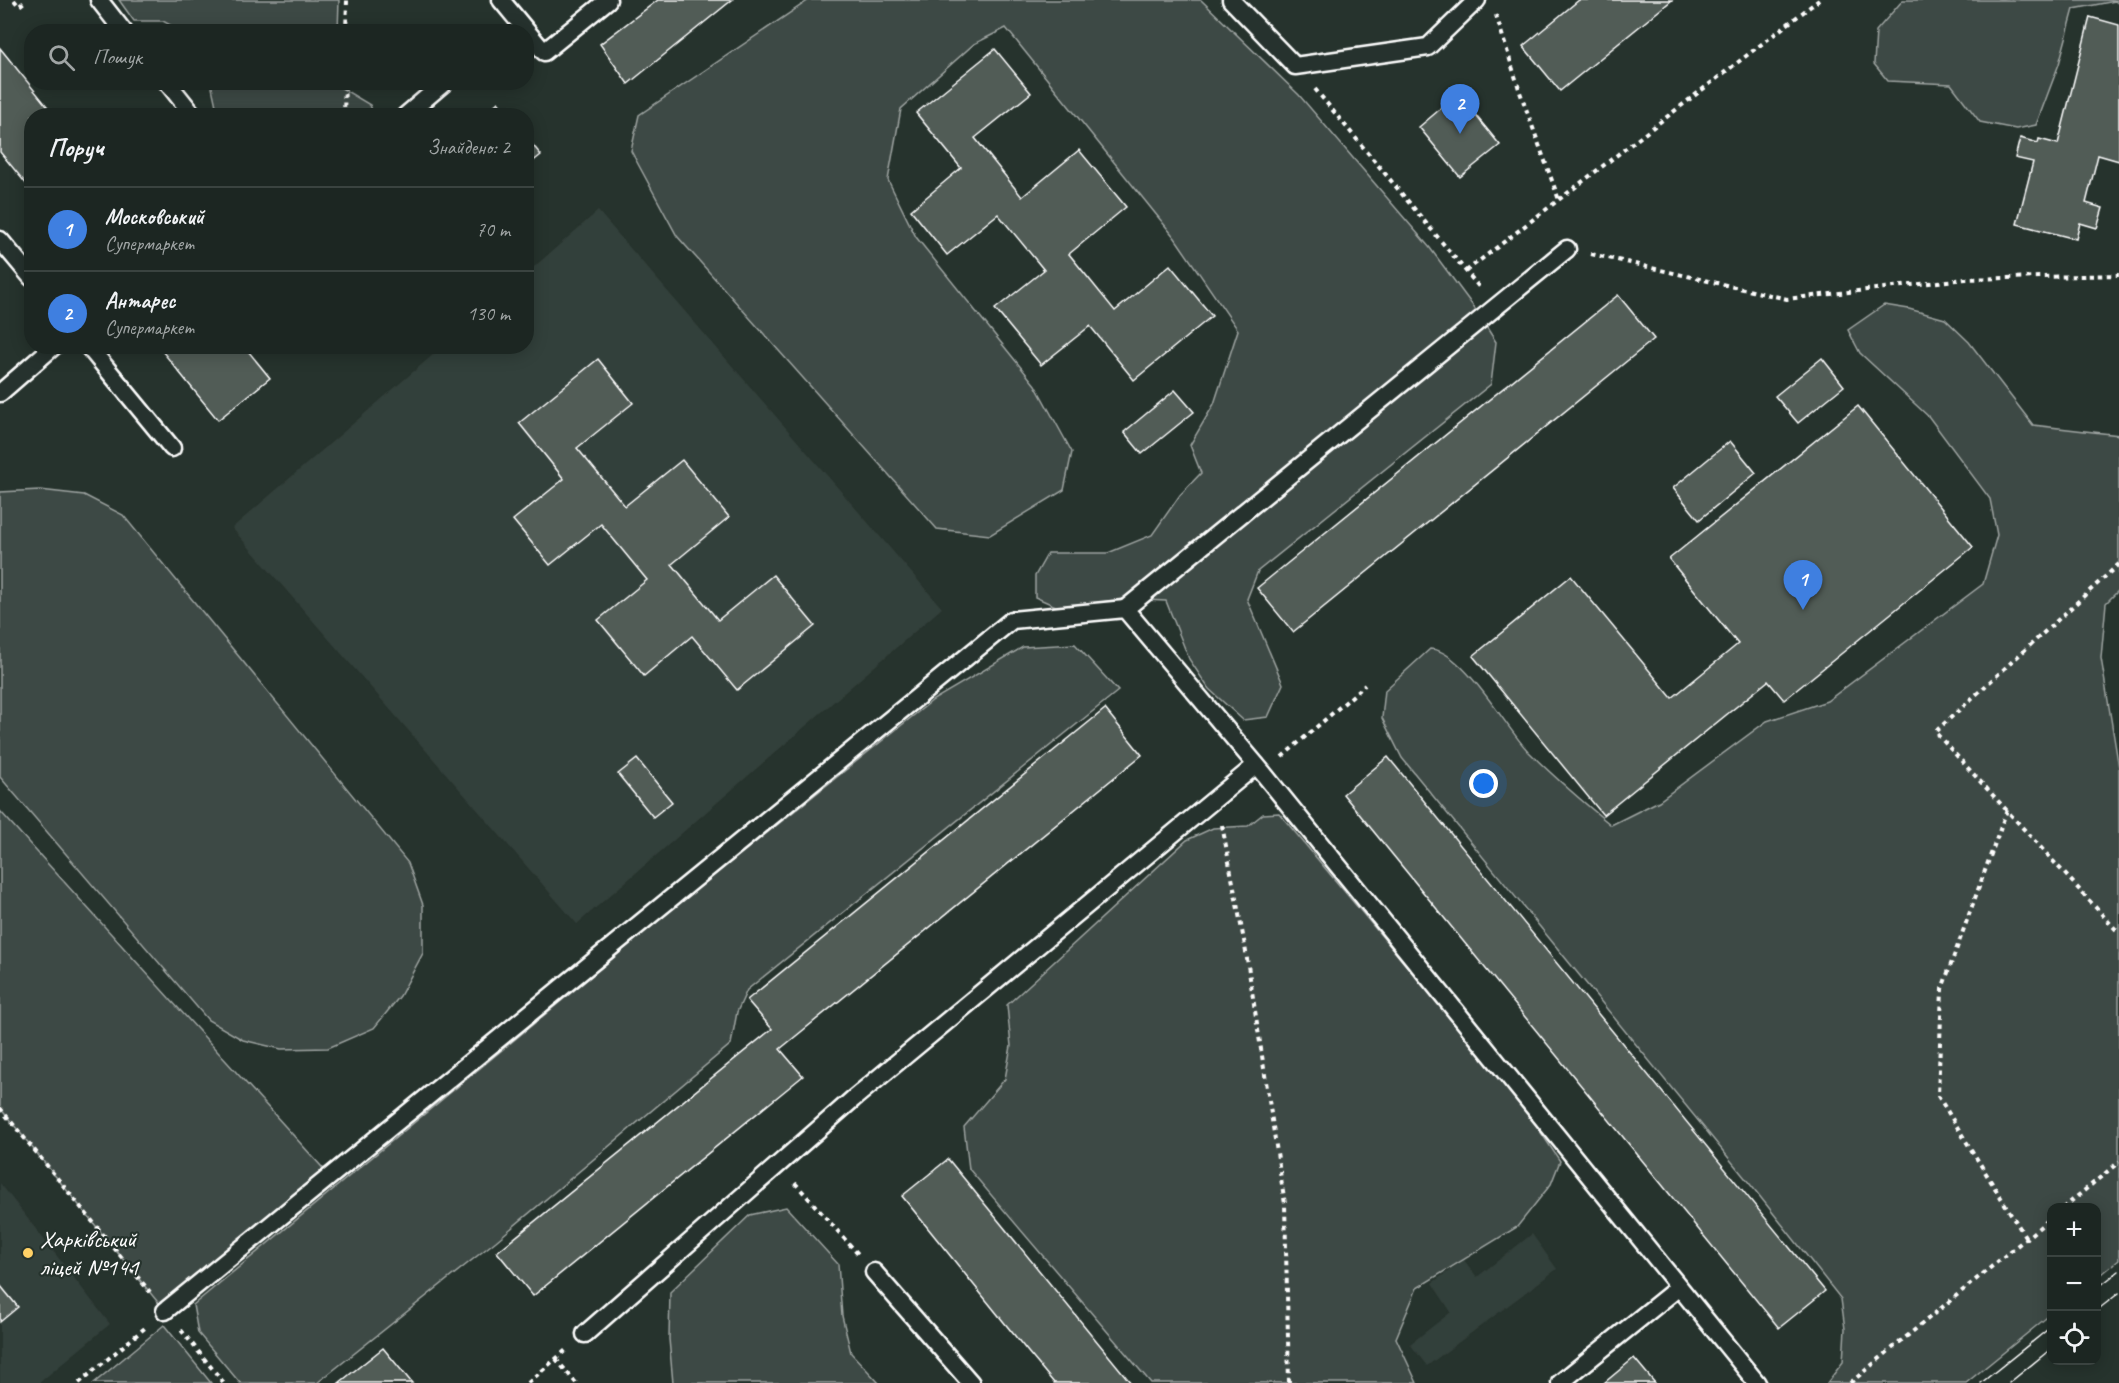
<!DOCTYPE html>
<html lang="uk">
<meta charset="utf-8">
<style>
body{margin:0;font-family:Caveat,sans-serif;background:#252e2a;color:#f1f3f6}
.controls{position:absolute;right:18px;bottom:18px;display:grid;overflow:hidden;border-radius:12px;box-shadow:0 3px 15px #0003}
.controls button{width:54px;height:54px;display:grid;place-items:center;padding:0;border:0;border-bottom:2px solid #3a4340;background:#1c2622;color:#f1f3f6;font:30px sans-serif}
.you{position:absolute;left:1484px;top:784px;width:21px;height:21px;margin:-15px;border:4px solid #fff;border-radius:50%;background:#1a73e8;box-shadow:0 0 0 9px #1a73e833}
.badge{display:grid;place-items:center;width:39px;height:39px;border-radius:50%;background:#ea580c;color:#fff;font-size:20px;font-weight:700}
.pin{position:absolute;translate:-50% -50px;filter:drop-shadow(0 2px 3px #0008)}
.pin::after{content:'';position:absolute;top:32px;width:21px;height:18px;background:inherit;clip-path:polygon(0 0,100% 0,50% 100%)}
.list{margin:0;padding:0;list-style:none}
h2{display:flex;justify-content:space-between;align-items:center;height:78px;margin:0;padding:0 24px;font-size:26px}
h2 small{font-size:20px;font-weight:400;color:#a0a5a5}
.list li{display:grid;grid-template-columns:39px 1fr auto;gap:18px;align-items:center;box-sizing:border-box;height:84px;padding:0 24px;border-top:2px solid #3a4340}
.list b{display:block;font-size:22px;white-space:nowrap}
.list p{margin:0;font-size:20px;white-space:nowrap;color:#a0a5a5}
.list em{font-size:20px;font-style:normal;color:#a0a5a5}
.icon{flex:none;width:33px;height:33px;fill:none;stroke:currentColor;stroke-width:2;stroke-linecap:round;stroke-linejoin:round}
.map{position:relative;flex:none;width:2119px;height:1383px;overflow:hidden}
.search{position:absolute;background:#1c2622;box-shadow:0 3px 15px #0003;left:24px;top:24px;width:510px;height:66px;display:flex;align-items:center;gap:15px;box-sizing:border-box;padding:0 21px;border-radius:24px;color:#a0a5a5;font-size:22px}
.panel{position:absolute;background:#1c2622;box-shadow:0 3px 15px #0003;left:24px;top:108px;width:510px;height:246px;border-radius:24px}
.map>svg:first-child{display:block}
</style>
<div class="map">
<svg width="2119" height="1383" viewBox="0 0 2119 1383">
<rect width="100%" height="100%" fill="#26332d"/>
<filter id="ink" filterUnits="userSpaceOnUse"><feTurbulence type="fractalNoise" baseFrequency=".0167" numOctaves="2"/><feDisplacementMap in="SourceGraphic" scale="12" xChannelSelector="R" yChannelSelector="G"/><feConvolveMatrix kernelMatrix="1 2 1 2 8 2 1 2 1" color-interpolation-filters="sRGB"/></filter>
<g filter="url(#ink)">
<g fill="#333f3a">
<polygon points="598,211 942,608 577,924 232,528 442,347 526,346 527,273"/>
<polygon points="0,1183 110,1324 39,1383 0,1383"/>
<polygon points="1532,1234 1557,1269 1427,1366 1410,1344 1451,1312 1432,1283 1464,1260 1477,1277"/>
</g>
<g fill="#3e4944" stroke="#9ea4a2" stroke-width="1.5">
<polygon points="119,0 339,0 338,31 181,31 163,21 134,21"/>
<polygon points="809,0 1201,0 1299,95 1430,248 1473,306 1496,342 1491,384 1258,571 1247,599 1283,684 1268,717 1243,720 1209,689 1189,659 1166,601 1122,599 1060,608 1035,597 1035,576 1048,553 1108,553 1152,535 1180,495 1201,473 1190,445 1214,404 1238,330 1175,238 1006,28 974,44 901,109 888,180 916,237 1035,385 1072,452 1064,490 990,535 937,529 677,236 631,151 639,115"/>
<polygon points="1903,0 2119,0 2119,4 2115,1 2074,9 2059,64 2036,125 2016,129 1980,122 1951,84 1888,81 1874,64 1876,31"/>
<polygon points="211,83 338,83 338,86 370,105 374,115 218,115"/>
<path d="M1884,305L1909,309L1945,319L1969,342L2033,425L2119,435V590L2106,603L2101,658L2119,768V1260L2097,1278L2096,1208H2052L2051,1314L1966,1383H1827L1843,1362L1845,1329L1841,1299L1754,1189L1402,758L1382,718L1385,690L1430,649C1462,649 1506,728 1528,751C1554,777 1583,802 1611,825L1659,801L1767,721L1827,701L1983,584L1997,535L1990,499L1929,417L1860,353L1848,330Z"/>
<polygon points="40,490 84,495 123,515 408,863 423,905 423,953 400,996 374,1028 328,1048 281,1049 243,1040 208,1020 0,777 0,492"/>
<polygon points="1075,644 1118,691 747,990 737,1012 731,1044 496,1241 317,1383 240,1383 198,1333 193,1305 692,893 933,700 1023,647"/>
<polygon points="0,811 330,1176 165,1311 0,1108"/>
<polygon points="1279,813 1522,1104 1560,1161 1551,1184 1517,1227 1417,1288 1396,1338 1417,1383 1151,1383 969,1169 964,1127 1005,1079 1011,1046 1007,1005 1187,840 1213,828 1248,826 1263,814"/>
<polygon points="786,1207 838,1264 842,1316 851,1353 879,1383 673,1383 669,1339 670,1292 750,1215"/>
<polygon points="164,1325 211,1383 94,1383"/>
</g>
<g fill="#515c57" stroke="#fff" stroke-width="1.5">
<polygon points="658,0 732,0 628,84 600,44"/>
<polygon points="1579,0 1672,0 1560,91 1523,46"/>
<polygon points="2090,17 2119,25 2119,161 2098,155 2086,203 2103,208 2097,228 2080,223 2076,239 2017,224 2033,162 2015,158 2020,138 2038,143 2039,139 2058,144"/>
<polygon points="0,48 55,116 32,116 32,191 0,152"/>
<polygon points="995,49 1031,93 975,138 1022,197 1079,150 1126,207 1069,254 1115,311 1170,265 1212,316 1134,380 1090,326 1041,365 995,309 1044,270 998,214 947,255 911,210 961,168 916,113"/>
<polygon points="1458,94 1500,145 1460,177 1419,127"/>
<polygon points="498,102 509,116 482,116"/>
<polygon points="526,137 541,155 526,167"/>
<polygon points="1618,295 1654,339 1293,632 1257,588"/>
<polygon points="158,346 244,346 270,378 218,420"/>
<polygon points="1822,358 1844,386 1798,423 1775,396"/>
<polygon points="598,359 633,403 577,448 625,506 682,460 729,517 672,564 718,620 773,575 815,626 737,690 692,636 644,676 598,620 647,580 601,524 550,565 513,520 564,479 519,423"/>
<polygon points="1175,390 1194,412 1142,454 1124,432"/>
<polygon points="1858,406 1973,547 1784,700 1768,681 1603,815 1473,656 1571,576 1672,698 1738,644 1669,559"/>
<polygon points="1730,441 1756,473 1699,520 1673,488"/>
<polygon points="1105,709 1142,755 780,1049 803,1076 533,1296 497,1252 772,1029 747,1000"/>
<polygon points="1388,757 1825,1291 1779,1328 1343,794"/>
<polygon points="637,759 672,802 653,817 618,774"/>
<polygon points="948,1159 1131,1383 1054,1383 1028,1352 902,1196"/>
<polygon points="0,1285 18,1307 0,1322"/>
<polygon points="383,1348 412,1383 339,1383"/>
<polygon points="1634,1358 1655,1383 1604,1383"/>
</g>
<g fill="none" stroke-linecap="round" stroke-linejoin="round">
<g stroke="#fff" stroke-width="21">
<g id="service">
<polyline points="99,0 124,32"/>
<polyline points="501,0 544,52 608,0"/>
<polyline points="1231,0 1295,66 1428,47 1477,0"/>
<polyline points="167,82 194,116"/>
<polyline points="405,116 445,82"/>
<polyline points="0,240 32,278"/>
<polyline points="1567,249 1125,609 1263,773 1757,1383"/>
<polyline points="88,346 172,448"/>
<polyline points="0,393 54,346"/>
<polyline points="874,1272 971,1383"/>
<polyline points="165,1311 1012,620 1125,609"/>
<polyline points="585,1334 853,1099 1256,765"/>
<polyline points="1560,1383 1679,1287"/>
</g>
</g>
<g stroke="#fff" stroke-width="4" stroke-dasharray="4.5 4.5" stroke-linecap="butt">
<polyline points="14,0 19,6 27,0"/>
<polyline points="1496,15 1520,92 1559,200"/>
<polyline points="346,32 347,0"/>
<polyline points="1315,89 1479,287"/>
<polyline points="344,116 345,82"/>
<polyline points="1591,254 1787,299 1966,279 2119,275"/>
<polyline points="1466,271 1819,0"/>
<polyline points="2119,564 1935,732 2119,933"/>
<polyline points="1282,757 1365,685"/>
<polyline points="2007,810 1942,989 1938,1096 2026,1238"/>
<polyline points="1222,825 1245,946 1285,1204 1289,1383"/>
<polyline points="0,1108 150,1292"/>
<polyline points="795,1183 858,1254"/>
<polyline points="2063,1208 2119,1162"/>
<polyline points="181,1330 224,1383"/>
<polyline points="556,1359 576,1383"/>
<polyline points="79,1383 146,1327"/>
<polyline points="528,1383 566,1350"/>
<polyline points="1850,1383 2052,1217"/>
</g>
<use href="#service" stroke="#26332d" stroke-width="16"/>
<g stroke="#fff" stroke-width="1.5">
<polyline points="2096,1289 2119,1271"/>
<polyline points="2096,1311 2119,1293"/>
<polyline points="1981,1383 2052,1326"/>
<polyline points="2009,1383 2052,1348"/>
</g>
</g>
</g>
<circle fill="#ffd166" stroke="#26332d" stroke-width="2" cx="28" cy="1253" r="6"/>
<g text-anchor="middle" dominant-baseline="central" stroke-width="4.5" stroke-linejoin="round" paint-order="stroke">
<g font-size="24" fill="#fff" stroke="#26332d" text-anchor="start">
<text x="40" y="1239">Харківський<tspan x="40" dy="28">ліцей №141</tspan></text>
</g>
</g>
</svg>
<div class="controls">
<button>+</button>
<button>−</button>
<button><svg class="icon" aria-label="locate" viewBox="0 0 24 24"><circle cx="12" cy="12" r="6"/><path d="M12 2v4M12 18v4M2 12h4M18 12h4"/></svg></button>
</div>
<div class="you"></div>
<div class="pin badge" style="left:1803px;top:610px;background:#3f7fe0">1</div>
<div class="pin badge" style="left:1460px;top:134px;background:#3f7fe0">2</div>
<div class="search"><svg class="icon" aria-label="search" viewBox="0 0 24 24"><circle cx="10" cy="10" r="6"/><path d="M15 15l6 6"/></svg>Пошук</div>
<section class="panel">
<h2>Поруч<small>Знайдено: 2</small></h2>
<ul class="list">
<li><span class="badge" style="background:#3f7fe0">1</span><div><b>Московський</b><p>Супермаркет</p></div><em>70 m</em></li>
<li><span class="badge" style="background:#3f7fe0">2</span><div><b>Антарес</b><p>Супермаркет</p></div><em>130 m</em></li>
</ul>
</section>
</div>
